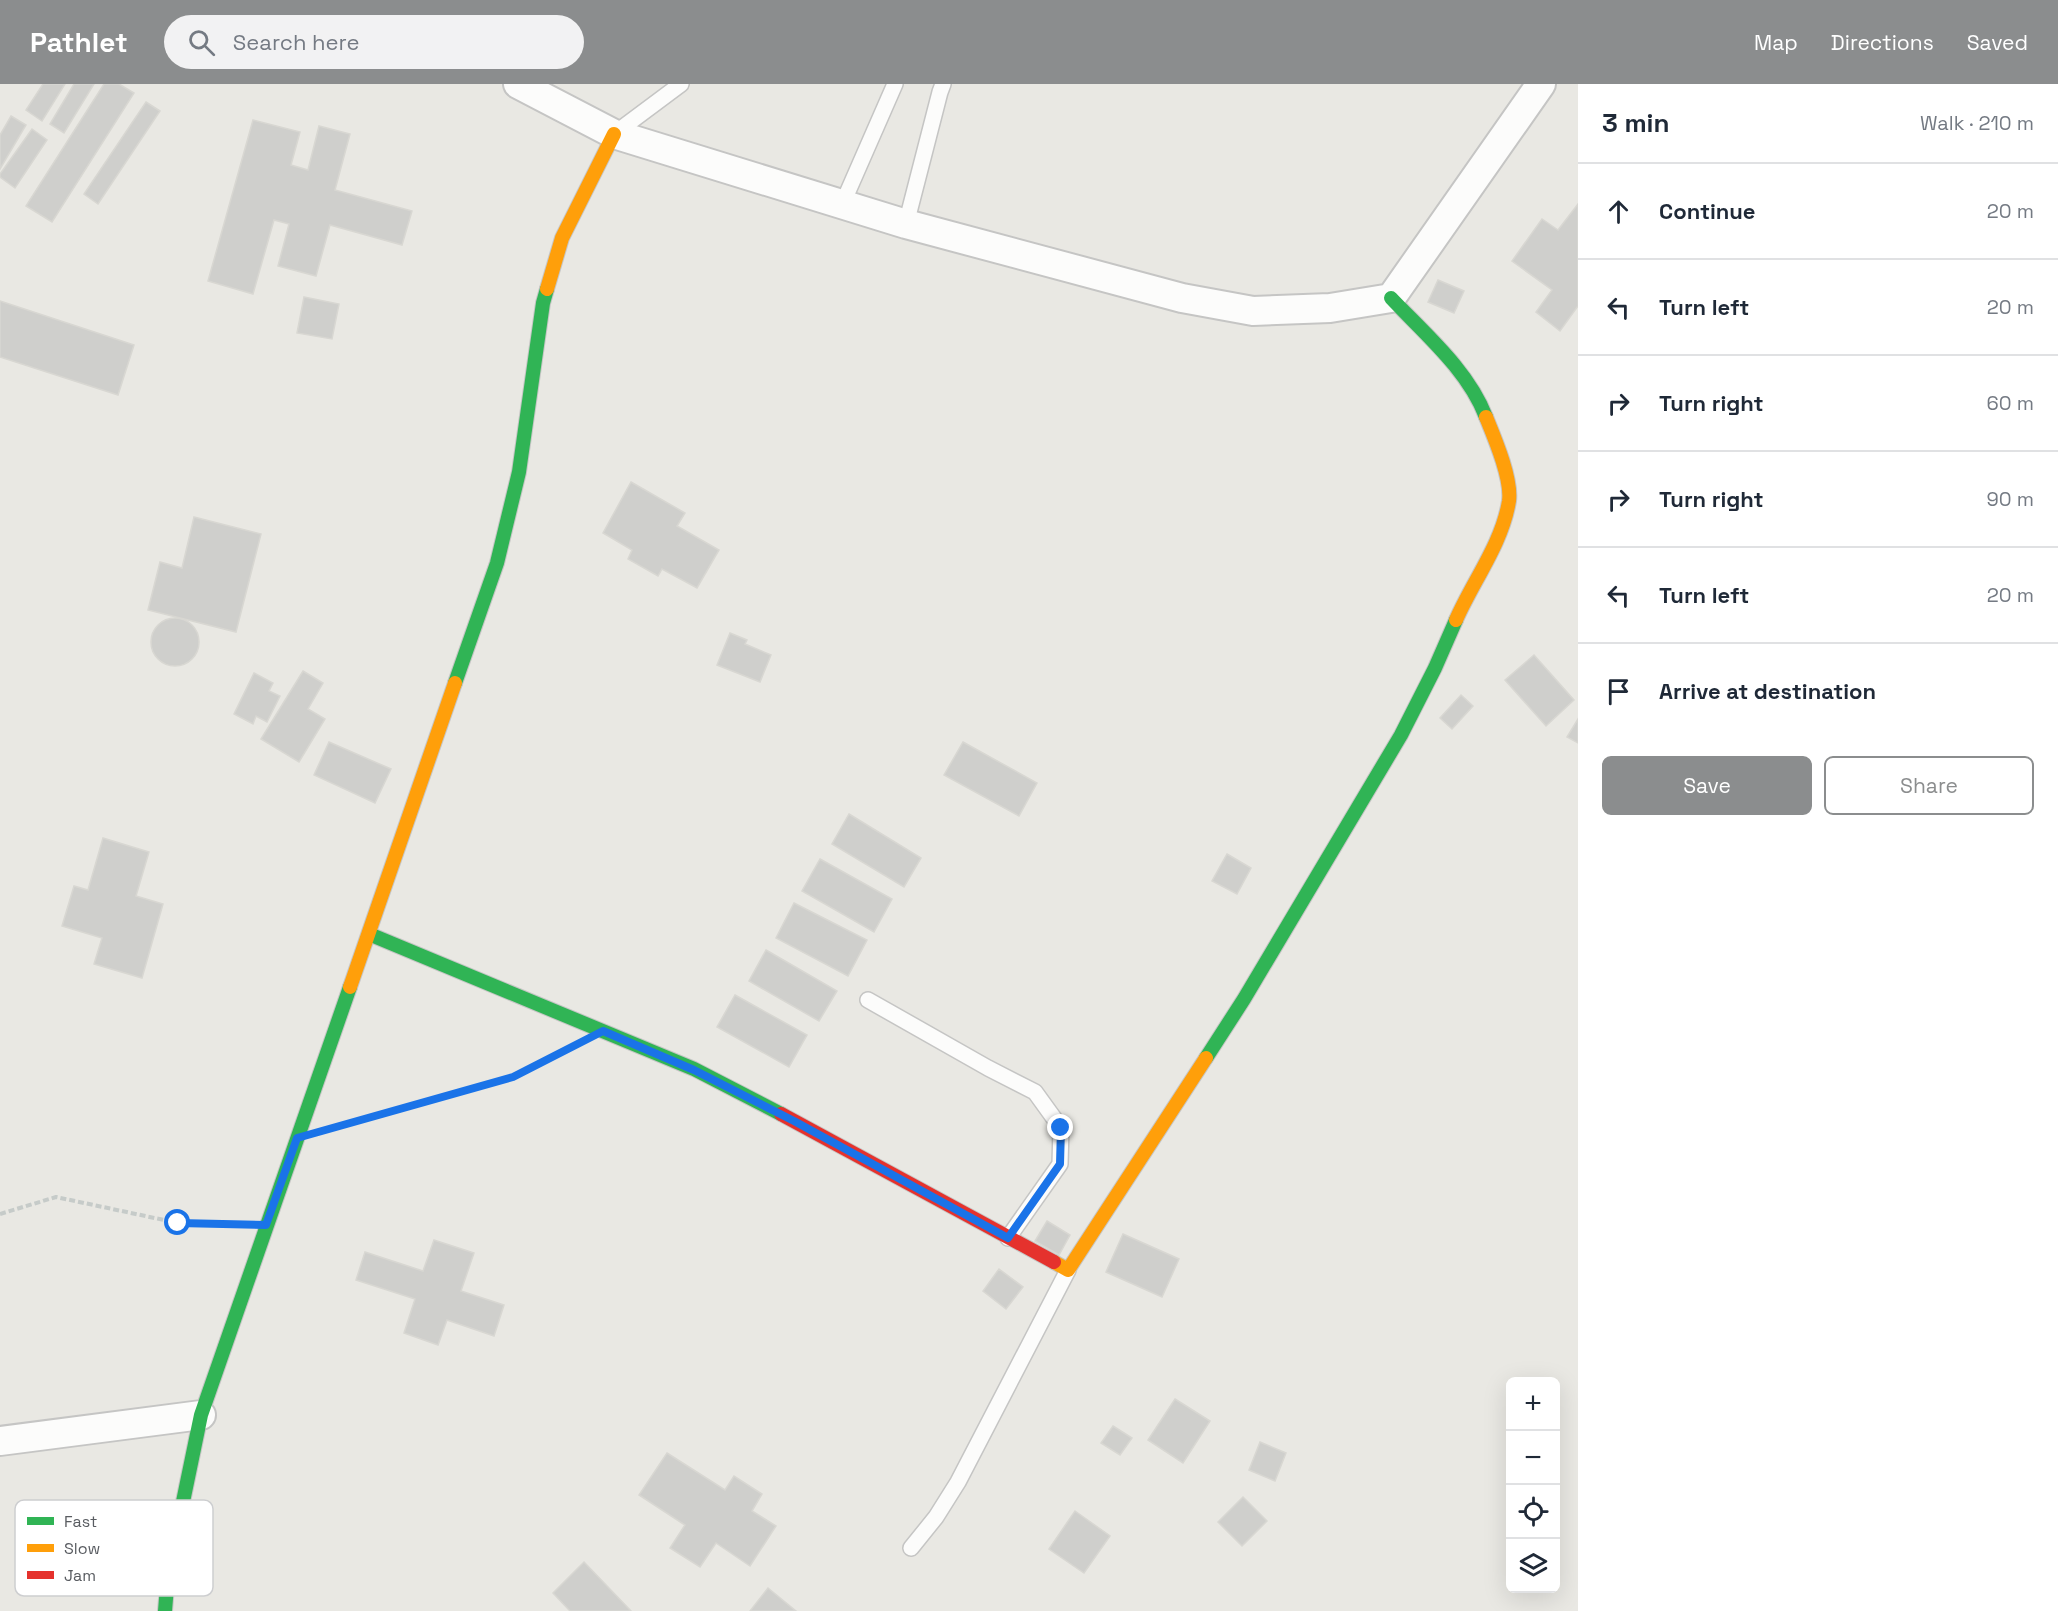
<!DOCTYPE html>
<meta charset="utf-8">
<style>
body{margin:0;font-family:"Space Grotesk",sans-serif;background:#f2f2f3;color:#1f2937}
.controls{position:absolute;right:18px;bottom:18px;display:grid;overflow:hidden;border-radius:9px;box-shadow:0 6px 24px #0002}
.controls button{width:54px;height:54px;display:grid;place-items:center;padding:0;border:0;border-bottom:2px solid #e0e1e3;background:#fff;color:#1f2937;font:30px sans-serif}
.stop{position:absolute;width:18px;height:18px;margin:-14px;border:4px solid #1a73e8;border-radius:50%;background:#fff}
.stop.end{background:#1a73e8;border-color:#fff;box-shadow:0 2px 6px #0008}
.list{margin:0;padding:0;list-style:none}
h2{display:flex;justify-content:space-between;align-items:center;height:78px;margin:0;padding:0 24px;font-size:26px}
h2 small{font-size:20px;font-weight:400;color:#747a83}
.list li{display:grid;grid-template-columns:39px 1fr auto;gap:18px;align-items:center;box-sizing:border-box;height:96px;padding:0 24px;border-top:2px solid #e0e1e3}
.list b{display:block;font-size:22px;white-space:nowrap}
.list em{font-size:20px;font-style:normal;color:#747a83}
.actions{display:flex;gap:12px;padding:18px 24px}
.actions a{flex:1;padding:14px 0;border:2px solid #8b8d8e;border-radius:9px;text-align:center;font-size:21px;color:#8b8d8e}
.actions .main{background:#8b8d8e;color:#fff}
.icon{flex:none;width:33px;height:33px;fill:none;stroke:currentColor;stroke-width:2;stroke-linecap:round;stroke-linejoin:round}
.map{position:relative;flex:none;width:1578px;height:1527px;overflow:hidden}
header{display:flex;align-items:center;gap:36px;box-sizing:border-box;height:84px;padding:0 30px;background:#8b8d8e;color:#fff}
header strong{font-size:28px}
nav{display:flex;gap:33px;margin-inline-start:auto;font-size:21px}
.search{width:420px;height:54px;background:#f2f2f3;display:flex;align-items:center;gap:15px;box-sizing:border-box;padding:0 21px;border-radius:33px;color:#747a83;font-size:22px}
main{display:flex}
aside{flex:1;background:#fff}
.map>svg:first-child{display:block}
</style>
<header>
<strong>Pathlet</strong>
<div class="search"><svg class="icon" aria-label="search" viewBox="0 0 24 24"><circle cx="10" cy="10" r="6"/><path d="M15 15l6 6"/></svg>Search here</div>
<nav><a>Map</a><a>Directions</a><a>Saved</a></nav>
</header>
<main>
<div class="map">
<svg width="1578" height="1527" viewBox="0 0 1578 1527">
<rect width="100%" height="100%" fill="#e9e8e3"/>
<g fill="#cfcfcc" stroke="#d8d7d2" stroke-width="1.5">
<polygon points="43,0 65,0 42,37 26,26"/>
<polygon points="74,0 94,0 64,49 50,40"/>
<polygon points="104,0 119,0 134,9 52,138 26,122"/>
<polygon points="146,18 160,27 98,120 84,110"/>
<polygon points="11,32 26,41 0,85 0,51"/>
<polygon points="253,36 300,48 291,81 308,86 319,42 350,50 335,106 412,127 402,161 330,141 316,192 278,182 289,140 274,136 253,210 208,197"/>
<polygon points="32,45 47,56 15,104 0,93 0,90"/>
<polygon points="1578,120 1578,222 1560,247 1536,228 1552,206 1512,177 1542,135 1558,146"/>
<polygon points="1438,196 1464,207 1454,229 1428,218"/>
<polygon points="304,213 339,220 332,255 297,249"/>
<polygon points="0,217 134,261 118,311 0,273"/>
<polygon points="631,398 685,429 677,442 719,466 697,504 662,485 658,492 628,475 632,466 603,449"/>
<polygon points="194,433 261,450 236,548 148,526 160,478 182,484"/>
<circle cx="175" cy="558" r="24"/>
<polygon points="730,549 747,556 745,560 771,571 760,598 717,581"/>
<polygon points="1534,571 1574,616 1546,642 1505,596"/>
<polygon points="303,587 323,599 308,625 325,635 299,678 261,655"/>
<polygon points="254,589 273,599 269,607 280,612 267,638 256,632 253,640 234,630"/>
<polygon points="1461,611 1473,622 1452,645 1440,634"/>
<polygon points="1578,635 1578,659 1567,653"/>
<polygon points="329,658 391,685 375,719 314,691"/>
<polygon points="963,658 1037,699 1019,732 944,691"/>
<polygon points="849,730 921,774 904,803 832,760"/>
<polygon points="103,754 149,768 136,812 163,820 142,894 94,880 102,854 62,842 74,802 88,806"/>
<polygon points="1227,770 1251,784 1237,810 1212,797"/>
<polygon points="820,775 892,815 874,848 802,807"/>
<polygon points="794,819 867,856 848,892 776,854"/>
<polygon points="766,866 837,907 819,937 749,897"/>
<polygon points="735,911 807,951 789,983 717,943"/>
<polygon points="1047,1137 1070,1151 1059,1171 1035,1157"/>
<polygon points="1123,1150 1179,1175 1162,1213 1106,1188"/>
<polygon points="434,1156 474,1169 461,1207 504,1221 494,1252 447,1236 438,1261 404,1249 415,1215 356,1196 365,1168 423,1187"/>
<polygon points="999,1185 1023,1203 1006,1225 983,1207"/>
<polygon points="1175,1315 1210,1337 1183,1379 1148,1356"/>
<polygon points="1113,1342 1132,1354 1120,1371 1101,1359"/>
<polygon points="1260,1358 1286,1369 1275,1397 1249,1386"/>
<polygon points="667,1369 725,1406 734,1392 762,1410 752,1427 776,1442 750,1482 716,1459 700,1483 670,1464 685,1441 639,1411"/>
<polygon points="1243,1413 1267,1437 1242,1462 1218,1438"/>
<polygon points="1075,1427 1110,1452 1084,1489 1049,1465"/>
<polygon points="584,1478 631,1527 570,1527 553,1509"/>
<polygon points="768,1504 796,1527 750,1527"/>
</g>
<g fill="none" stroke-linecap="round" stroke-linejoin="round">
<g stroke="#c5c5c4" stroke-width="18">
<g id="lane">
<polyline points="614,50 681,0"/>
<polyline points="842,121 895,0"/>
<polyline points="906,140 940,8 943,0"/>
<polyline points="868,916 988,984 1035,1008 1061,1044 1060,1080 1008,1154"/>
<polyline points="911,1464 936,1433 958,1398 1068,1186"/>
</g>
</g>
<g stroke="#c5c5c4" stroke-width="32">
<g id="street">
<polyline points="518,0 614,50 906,140 1182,214 1253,227 1330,224 1391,214 1541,0"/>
<polyline points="0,1357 201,1331"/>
</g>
</g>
<g stroke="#c6c6c5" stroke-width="16">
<g id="fast">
<path d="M1391,214C1425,250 1468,286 1486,333"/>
<polyline points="455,599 497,479 519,388 543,219 547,205"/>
<polyline points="369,850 694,985 781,1030"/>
<polyline points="1206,974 1244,915 1401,651 1435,584 1456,536"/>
<polyline points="165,1527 168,1490 201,1331 350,903"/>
</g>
</g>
<g stroke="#c6c6c5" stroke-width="16">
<g id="slow">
<polyline points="547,205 562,154 614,50"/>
<path d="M1456,536C1473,497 1502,460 1509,417C1512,395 1495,355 1486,333"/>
<polyline points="350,903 455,599"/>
<polyline points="1054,1178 1068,1186 1206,974"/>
</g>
</g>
<g stroke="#c6c6c5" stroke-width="16">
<polyline id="jam" points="781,1030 1054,1178"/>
</g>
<g stroke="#c6cbc9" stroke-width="4" stroke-dasharray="6 3" stroke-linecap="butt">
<polyline points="338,1042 513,993 564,967"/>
<polyline points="0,1130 56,1113 178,1139 233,1140"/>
</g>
<use href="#lane" stroke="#fcfcfb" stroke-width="15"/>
<use href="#street" stroke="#fcfcfb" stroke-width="28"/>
<use href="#fast" stroke="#30b455" stroke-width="14"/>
<use href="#slow" stroke="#ff9f0a" stroke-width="14"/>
<use href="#jam" stroke="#e5322d" stroke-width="14"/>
</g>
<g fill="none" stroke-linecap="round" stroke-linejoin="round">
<polyline stroke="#1a73e8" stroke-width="8" points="178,1139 266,1141 297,1054 513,993 603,947 694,986 794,1037 1008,1154 1060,1080 1061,1044"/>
</g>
<rect x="15" y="1416" width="198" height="96" rx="9" fill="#fff" stroke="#cdced0" stroke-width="1.5"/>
<rect x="27" y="1433" width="27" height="8" fill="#30b455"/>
<rect x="27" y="1460" width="27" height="8" fill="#ff9f0a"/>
<rect x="27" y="1487" width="27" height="8" fill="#e5322d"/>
<g font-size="16" fill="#595c61">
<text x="64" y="1443">Fast</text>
<text x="64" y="1470">Slow</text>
<text x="64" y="1497">Jam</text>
</g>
</svg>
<div class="controls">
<button>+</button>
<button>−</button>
<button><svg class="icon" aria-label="locate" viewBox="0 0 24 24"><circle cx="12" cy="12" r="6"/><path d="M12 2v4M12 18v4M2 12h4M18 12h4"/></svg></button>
<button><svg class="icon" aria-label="layers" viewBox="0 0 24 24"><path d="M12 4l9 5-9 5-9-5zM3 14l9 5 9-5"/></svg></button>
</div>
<div class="stop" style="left:178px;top:1139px"></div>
<div class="stop end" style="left:1061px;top:1044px"></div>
</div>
<aside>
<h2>3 min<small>Walk · 210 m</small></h2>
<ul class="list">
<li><svg class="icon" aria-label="ahead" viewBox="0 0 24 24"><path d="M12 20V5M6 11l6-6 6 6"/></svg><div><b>Continue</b></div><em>20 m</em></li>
<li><svg class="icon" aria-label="left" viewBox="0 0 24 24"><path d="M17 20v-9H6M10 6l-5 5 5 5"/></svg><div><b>Turn left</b></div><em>20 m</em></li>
<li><svg class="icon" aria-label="right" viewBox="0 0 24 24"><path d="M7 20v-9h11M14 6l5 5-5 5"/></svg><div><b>Turn right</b></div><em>60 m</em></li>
<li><svg class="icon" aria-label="right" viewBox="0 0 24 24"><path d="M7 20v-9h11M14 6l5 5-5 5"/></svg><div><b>Turn right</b></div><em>90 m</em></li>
<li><svg class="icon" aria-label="left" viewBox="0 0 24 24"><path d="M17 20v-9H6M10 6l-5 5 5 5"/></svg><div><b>Turn left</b></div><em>20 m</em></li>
<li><svg class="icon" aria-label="arrive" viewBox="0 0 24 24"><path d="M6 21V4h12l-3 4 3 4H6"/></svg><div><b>Arrive at destination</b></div></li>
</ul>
<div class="actions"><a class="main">Save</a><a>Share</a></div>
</aside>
</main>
